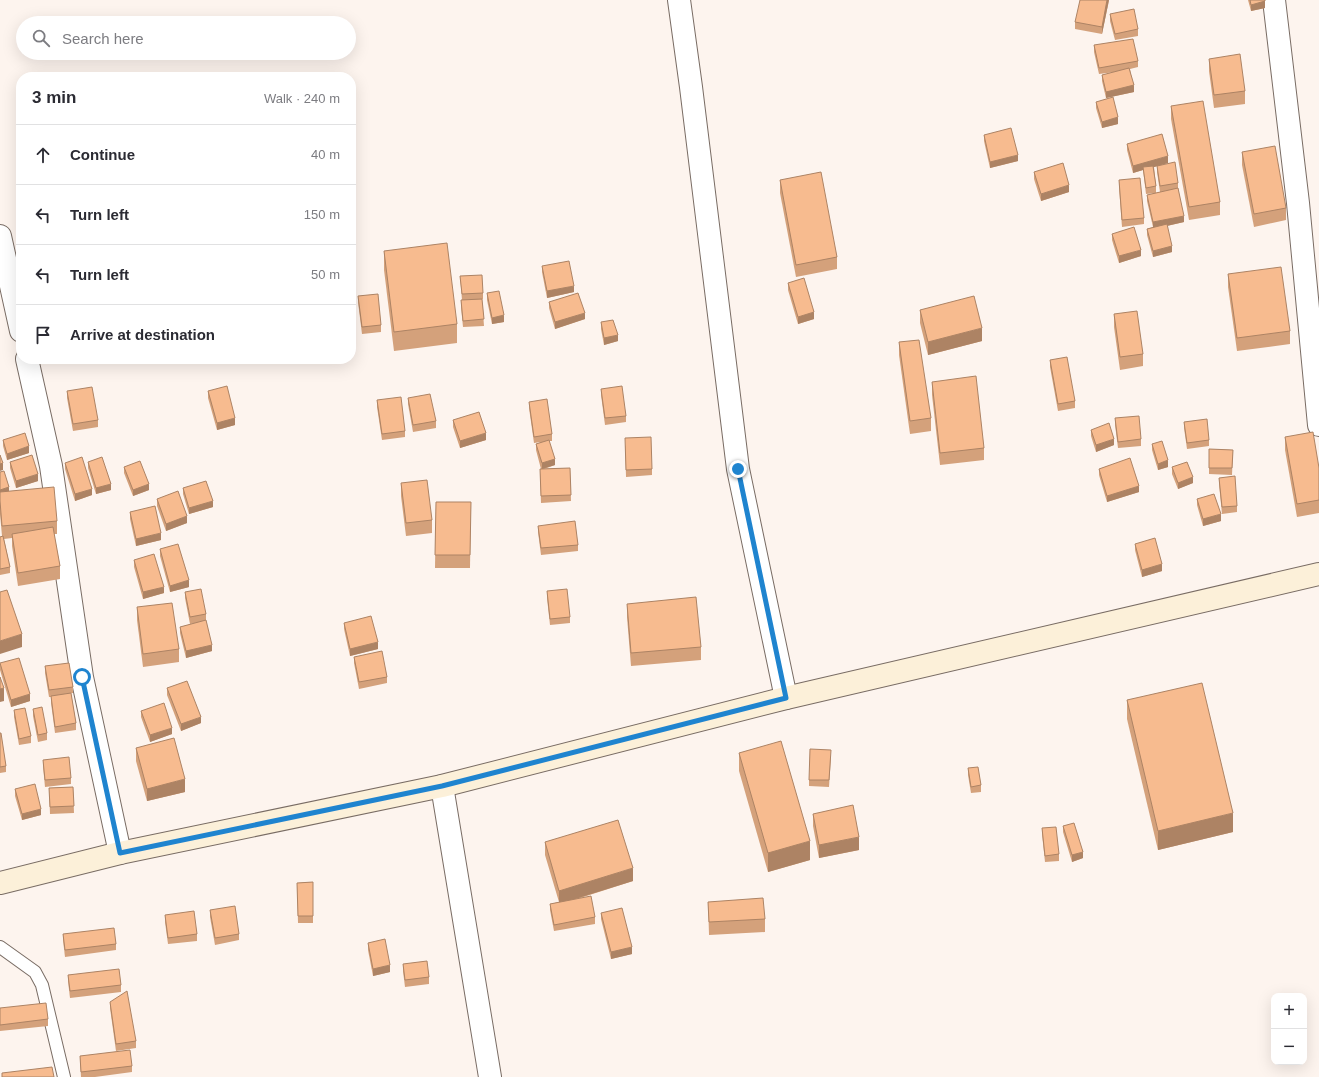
<!DOCTYPE html>
<meta charset="utf-8">
<style>
body{margin:0;font-family:Arial,sans-serif;background:#f2f2f3;color:#2b2b33}
.controls{position:absolute;right:12px;bottom:12px;display:grid;overflow:hidden;border-radius:8px;box-shadow:0 4px 16px #0002}
.controls button{width:36px;height:36px;display:grid;place-items:center;padding:0;border:0;border-bottom:1px solid #e1e1e2;background:#fff;color:#2b2b33;font:20px sans-serif}
.stop{position:absolute;width:12px;height:12px;margin:-9px;border:3px solid #1f84cf;border-radius:50%;background:#fff}
.stop.end{background:#1f84cf;border-color:#fff;box-shadow:0 1px 4px #0008}
.list{margin:0;padding:0;list-style:none}
h2{display:flex;justify-content:space-between;align-items:center;height:52px;margin:0;padding:0 16px;font-size:17px}
h2 small{font-size:13px;font-weight:400;color:#7c7c81}
.list li{display:grid;grid-template-columns:26px 1fr auto;gap:12px;align-items:center;box-sizing:border-box;height:60px;padding:0 16px;border-top:1px solid #e1e1e2}
.list b{display:block;font-size:15px;white-space:nowrap}
.list em{font-size:13px;font-style:normal;color:#7c7c81}
.icon{flex:none;width:22px;height:22px;fill:none;stroke:currentColor;stroke-width:2;stroke-linecap:round;stroke-linejoin:round}
.map{position:relative;flex:none;width:1319px;height:1077px;overflow:hidden}
.search{position:absolute;background:#fff;box-shadow:0 4px 16px #0002;left:16px;top:16px;width:340px;height:44px;display:flex;align-items:center;gap:10px;box-sizing:border-box;padding:0 14px;border-radius:22px;color:#7c7c81;font-size:15px}
.panel{position:absolute;background:#fff;box-shadow:0 4px 16px #0002;left:16px;top:72px;width:340px;height:292px;border-radius:16px}
.map>svg:first-child{display:block}
</style>
<div class="map">
<svg width="1319" height="1077" viewBox="0 0 1319 1077">
<rect width="100%" height="100%" fill="#fdf4ee"/>
<g fill="none" stroke-linecap="round" stroke-linejoin="round">
<g stroke="#796c64" stroke-width="14">
<polyline id="service" points="0,947 35,972 42,985 64,1077"/>
</g>
<g stroke="#796c64" stroke-width="24">
<g id="minor">
<polyline points="679,0 691,87 738,469 786,698"/>
<polyline points="1274,0 1298,203 1319,425"/>
<polyline points="0,236 21,331"/>
<polyline points="27,359 51,466 82,677 120,853"/>
<polyline points="442,786 490,1077"/>
</g>
</g>
<g stroke="#796c64" stroke-width="24">
<polyline id="secondary" points="0,883 120,853 442,786 786,698 1319,574"/>
</g>
<use href="#service" stroke="#fff" stroke-width="12"/>
<use href="#minor" stroke="#fff" stroke-width="22"/>
<use href="#secondary" stroke="#fcf0d9" stroke-width="22"/>
</g>
<g fill="#d4a17b">
<polygon points="1109,0 1102,34 1075,29 1075,22"/>
<polygon points="1248,0 1265,0 1265,8 1251,11"/>
<polygon points="1110,14 1138,29 1138,36 1115,40 1110,21"/>
<polygon points="1094,45 1138,61 1138,67 1130,69 1134,92 1106,98 1102,81 1102,75 1115,72 1099,74 1094,52"/>
<polygon points="1209,59 1245,91 1245,104 1214,108 1209,71"/>
<polygon points="1096,102 1118,124 1102,128 1096,108"/>
<polygon points="1171,106 1220,202 1220,215 1189,220 1171,119"/>
<polygon points="984,135 1018,161 990,168 984,141"/>
<polygon points="1127,144 1168,163 1161,165 1178,183 1178,188 1184,222 1167,226 1172,252 1153,257 1147,235 1147,229 1153,227 1147,201 1147,195 1160,192 1157,172 1157,166 1154,167 1156,186 1156,193 1146,194 1143,170 1133,173 1127,150"/>
<polygon points="1242,152 1286,208 1286,220 1254,227 1242,165"/>
<polygon points="1034,172 1069,192 1041,201 1034,179"/>
<polygon points="780,180 837,257 837,269 796,277 780,193"/>
<polygon points="1119,180 1144,218 1144,224 1122,227 1119,187"/>
<polygon points="1112,234 1141,256 1119,263 1112,240"/>
<polygon points="384,251 457,324 457,343 394,351 384,270"/>
<polygon points="542,266 574,292 547,298 542,272"/>
<polygon points="1228,274 1290,331 1290,344 1237,351 1228,287"/>
<polygon points="460,276 483,293 483,299 482,299 484,326 463,327 461,307 461,300 462,300"/>
<polygon points="788,283 814,319 798,324 788,290"/>
<polygon points="487,293 504,322 492,324 487,300"/>
<polygon points="358,296 381,325 381,332 362,334 358,302"/>
<polygon points="549,302 585,319 555,329 549,308"/>
<polygon points="920,310 982,341 928,355 920,323"/>
<polygon points="1114,314 1143,354 1143,366 1120,370 1114,327"/>
<polygon points="601,322 618,341 604,345 601,329"/>
<polygon points="899,342 931,418 931,431 910,434 899,355"/>
<polygon points="1050,360 1075,401 1075,408 1058,411 1050,367"/>
<polygon points="932,382 984,448 984,460 940,465 932,395"/>
<polygon points="601,389 626,416 626,422 605,425 601,395"/>
<polygon points="67,391 98,420 98,427 73,431 67,398"/>
<polygon points="208,391 235,425 217,430 208,398"/>
<polygon points="408,398 436,421 436,428 413,432 408,404"/>
<polygon points="377,400 405,431 405,437 382,440 377,407"/>
<polygon points="529,402 552,434 552,441 549,441 555,465 544,469 570,468 571,501 541,503 540,475 541,469 536,450 536,444 541,442 534,443 529,408"/>
<polygon points="1115,418 1141,439 1141,446 1118,448 1115,425"/>
<polygon points="453,420 486,440 460,448 453,427"/>
<polygon points="1184,422 1209,440 1209,446 1187,449 1184,428"/>
<polygon points="1091,430 1114,445 1096,452 1091,436"/>
<polygon points="1285,437 1319,468 1319,513 1297,517 1285,450"/>
<polygon points="3,440 29,453 7,460 3,446"/>
<polygon points="1152,444 1168,467 1158,470 1152,450"/>
<polygon points="625,445 652,469 652,475 626,477"/>
<polygon points="1209,449 1233,450 1232,475 1209,474"/>
<polygon points="10,462 38,481 16,488 10,468"/>
<polygon points="88,462 111,490 96,494 88,468"/>
<polygon points="65,463 92,495 75,501 65,469"/>
<polygon points="124,467 149,490 133,496 124,473"/>
<polygon points="1172,467 1193,483 1178,489 1172,474"/>
<polygon points="1099,469 1139,492 1107,502 1099,475"/>
<polygon points="0,472 9,491 57,521 57,534 54,534 60,566 60,579 18,586 12,546 12,538 4,539 10,567 10,573 0,575 0,537 2,536 0,514"/>
<polygon points="1219,478 1237,506 1237,512 1222,514 1219,484"/>
<polygon points="401,483 432,520 432,533 406,536 401,496"/>
<polygon points="183,488 213,507 189,514 183,494"/>
<polygon points="157,499 187,523 166,531 157,506"/>
<polygon points="1197,499 1221,521 1203,526 1197,505"/>
<polygon points="436,502 471,502 470,568 435,568"/>
<polygon points="130,512 161,540 136,546 130,519"/>
<polygon points="538,526 578,545 578,551 541,555 538,532"/>
<polygon points="1135,544 1162,571 1142,577 1135,550"/>
<polygon points="160,549 189,587 170,592 160,556"/>
<polygon points="134,560 164,593 143,599 134,567"/>
<polygon points="547,591 570,617 570,623 550,625 547,598"/>
<polygon points="185,592 206,614 206,621 212,651 186,658 180,633 180,627 196,623 190,624 185,598"/>
<polygon points="627,604 701,647 701,660 631,666 627,617"/>
<polygon points="137,607 179,649 179,662 143,667 137,620"/>
<polygon points="344,623 378,649 350,656 344,629"/>
<polygon points="354,657 387,677 387,683 359,689 354,663"/>
<polygon points="0,663 30,701 11,707 0,670"/>
<polygon points="45,666 73,687 73,693 71,693 76,723 76,730 55,733 51,703 51,697 49,697 45,673"/>
<polygon points="167,688 201,723 181,731 167,695"/>
<polygon points="1127,700 1233,832 1158,850 1127,719"/>
<polygon points="33,709 47,733 47,740 38,742 33,716"/>
<polygon points="14,710 31,736 31,743 19,745 14,717"/>
<polygon points="141,711 172,734 150,742 141,717"/>
<polygon points="0,733 6,766 6,772 0,773"/>
<polygon points="136,748 185,792 147,801 136,761"/>
<polygon points="739,753 810,860 768,872 739,771"/>
<polygon points="831,756 829,787 809,786 809,780"/>
<polygon points="43,760 71,778 71,784 45,787 43,766"/>
<polygon points="968,768 981,785 981,792 971,793 968,775"/>
<polygon points="73,787 74,813 50,814 49,788"/>
<polygon points="15,789 41,815 22,820 15,796"/>
<polygon points="813,814 859,850 819,858 813,826"/>
<polygon points="1063,826 1083,858 1072,862 1063,832"/>
<polygon points="1042,828 1059,854 1059,861 1045,862 1042,834"/>
<polygon points="545,842 633,881 574,900 595,917 595,924 554,931 550,910 550,904 559,902 545,855"/>
<polygon points="313,882 313,923 298,923 297,883"/>
<polygon points="708,902 765,919 765,932 709,935"/>
<polygon points="210,910 239,934 239,940 215,945 210,917"/>
<polygon points="601,913 632,954 611,959 601,919"/>
<polygon points="165,915 197,934 197,941 168,944 165,922"/>
<polygon points="63,934 116,944 116,950 65,957 63,940"/>
<polygon points="368,943 390,972 373,976 368,950"/>
<polygon points="403,964 429,977 429,984 405,987 403,971"/>
<polygon points="68,975 121,985 121,992 70,998 68,981"/>
<polygon points="110,1002 136,1041 136,1048 116,1051 110,1008"/>
<polygon points="0,1008 48,1019 48,1026 0,1031"/>
<polygon points="80,1056 132,1066 132,1072 95,1077 81,1077 80,1062"/>
</g>
<g fill="#ad8364">
<polygon points="1107,0 1109,0 1102,34 1102,27"/>
<polygon points="1265,1 1265,8 1251,11 1251,5"/>
<polygon points="1134,85 1134,92 1106,98 1106,92"/>
<polygon points="1118,117 1118,124 1102,128 1102,122"/>
<polygon points="1018,155 1018,161 990,168 990,162"/>
<polygon points="1168,156 1168,163 1144,170 1143,167 1143,170 1133,173 1133,166"/>
<polygon points="1069,185 1069,192 1041,201 1041,194"/>
<polygon points="1184,216 1184,222 1153,229 1153,222"/>
<polygon points="1172,246 1172,252 1153,257 1153,251"/>
<polygon points="1141,250 1141,256 1119,263 1119,256"/>
<polygon points="574,286 574,292 547,298 547,291"/>
<polygon points="814,312 814,319 798,324 798,317"/>
<polygon points="585,313 585,319 555,329 555,322"/>
<polygon points="504,315 504,322 492,324 492,318"/>
<polygon points="982,328 982,341 928,355 928,342"/>
<polygon points="618,335 618,341 604,345 604,338"/>
<polygon points="235,418 235,425 217,430 217,423"/>
<polygon points="486,433 486,440 460,448 460,441"/>
<polygon points="1114,439 1114,445 1096,452 1096,445"/>
<polygon points="29,446 29,453 7,460 7,454"/>
<polygon points="555,459 555,465 542,469 542,463"/>
<polygon points="1168,460 1168,467 1158,470 1158,464"/>
<polygon points="3,463 3,470 0,471 0,464"/>
<polygon points="38,474 38,481 16,488 16,481"/>
<polygon points="1193,477 1193,483 1178,489 1178,483"/>
<polygon points="111,484 111,490 96,494 96,488"/>
<polygon points="149,484 149,490 133,496 133,490"/>
<polygon points="1139,486 1139,492 1107,502 1107,496"/>
<polygon points="9,487 9,494 0,497 0,490"/>
<polygon points="92,489 92,495 75,501 75,494"/>
<polygon points="213,501 213,507 189,514 189,508"/>
<polygon points="1221,514 1221,521 1203,526 1203,519"/>
<polygon points="187,516 187,523 166,531 166,524"/>
<polygon points="161,533 161,540 136,546 136,539"/>
<polygon points="1162,564 1162,571 1142,577 1142,570"/>
<polygon points="189,580 189,587 170,592 170,586"/>
<polygon points="164,587 164,593 143,599 143,592"/>
<polygon points="22,634 22,647 0,654 0,641"/>
<polygon points="378,642 378,649 350,656 350,649"/>
<polygon points="212,645 212,651 186,658 186,651"/>
<polygon points="4,688 4,701 0,702 0,689"/>
<polygon points="30,694 30,701 11,707 11,700"/>
<polygon points="201,717 201,723 181,731 181,724"/>
<polygon points="172,728 172,734 150,742 150,735"/>
<polygon points="185,779 185,792 147,801 147,789"/>
<polygon points="41,809 41,815 22,820 22,814"/>
<polygon points="1233,813 1233,832 1158,850 1158,831"/>
<polygon points="859,837 859,850 819,858 819,845"/>
<polygon points="810,841 810,860 768,872 768,853"/>
<polygon points="1083,852 1083,858 1072,862 1072,855"/>
<polygon points="633,868 633,881 559,904 559,891"/>
<polygon points="632,947 632,954 611,959 611,952"/>
<polygon points="390,965 390,972 373,976 373,969"/>
</g>
<g fill="#f7bb8f" stroke="#ad8364">
<polygon points="1080,0 1107,0 1102,27 1075,22"/>
<polygon points="1250,0 1265,0 1265,1 1251,5"/>
<polygon points="1134,9 1138,29 1115,34 1110,14"/>
<polygon points="1133,39 1138,61 1099,68 1094,45"/>
<polygon points="1240,54 1245,91 1214,95 1209,59"/>
<polygon points="1129,68 1134,85 1106,92 1102,75"/>
<polygon points="1113,97 1118,117 1102,122 1096,102"/>
<polygon points="1203,101 1220,202 1189,207 1171,106"/>
<polygon points="1011,128 1018,155 990,162 984,135"/>
<polygon points="1162,134 1168,156 1133,166 1127,144"/>
<polygon points="1275,146 1286,208 1254,214 1242,152"/>
<polygon points="1175,162 1178,183 1160,186 1157,166"/>
<polygon points="1063,163 1069,185 1041,194 1034,172"/>
<polygon points="1153,166 1156,186 1146,188 1143,167"/>
<polygon points="821,172 837,257 796,265 780,180"/>
<polygon points="1140,178 1144,218 1122,220 1119,180"/>
<polygon points="1178,188 1184,216 1153,222 1147,195"/>
<polygon points="1167,224 1172,246 1153,251 1147,229"/>
<polygon points="1134,227 1141,250 1119,256 1112,234"/>
<polygon points="447,243 457,324 394,332 384,251"/>
<polygon points="569,261 574,286 547,291 542,266"/>
<polygon points="1281,267 1290,331 1237,338 1228,274"/>
<polygon points="482,275 483,293 462,294 460,276"/>
<polygon points="804,278 814,312 798,317 788,283"/>
<polygon points="499,291 504,315 492,318 487,293"/>
<polygon points="578,293 585,313 555,322 549,302"/>
<polygon points="378,294 381,325 362,327 358,296"/>
<polygon points="974,296 982,328 928,342 920,310"/>
<polygon points="482,299 484,319 463,321 461,300"/>
<polygon points="1137,311 1143,354 1120,357 1114,314"/>
<polygon points="613,320 618,335 604,338 601,322"/>
<polygon points="919,340 931,418 910,421 899,342"/>
<polygon points="1067,357 1075,401 1058,404 1050,360"/>
<polygon points="976,376 984,448 940,453 932,382"/>
<polygon points="227,386 235,418 217,423 208,391"/>
<polygon points="622,386 626,416 605,418 601,389"/>
<polygon points="92,387 98,420 73,424 67,391"/>
<polygon points="430,394 436,421 413,425 408,398"/>
<polygon points="401,397 405,431 382,434 377,400"/>
<polygon points="547,399 552,434 534,437 529,402"/>
<polygon points="479,412 486,433 460,441 453,420"/>
<polygon points="1139,416 1141,439 1118,442 1115,418"/>
<polygon points="1207,419 1209,440 1187,443 1184,422"/>
<polygon points="1109,423 1114,439 1096,445 1091,430"/>
<polygon points="1313,432 1319,468 1319,500 1297,504 1285,437"/>
<polygon points="25,433 29,446 7,454 3,440"/>
<polygon points="651,437 652,469 626,470 625,438"/>
<polygon points="549,440 555,459 542,463 536,444"/>
<polygon points="1162,441 1168,460 1158,464 1152,444"/>
<polygon points="1209,449 1233,450 1232,468 1209,468"/>
<polygon points="0,455 3,463 0,464"/>
<polygon points="32,455 38,474 16,481 10,462"/>
<polygon points="82,457 92,489 75,494 65,463"/>
<polygon points="102,457 111,484 96,488 88,462"/>
<polygon points="1130,458 1139,486 1107,496 1099,469"/>
<polygon points="140,461 149,484 133,490 124,467"/>
<polygon points="1187,462 1193,477 1178,483 1172,467"/>
<polygon points="570,468 571,495 541,496 540,469"/>
<polygon points="4,471 9,487 0,490 0,472"/>
<polygon points="1235,476 1237,506 1222,507 1219,478"/>
<polygon points="427,480 432,520 406,523 401,483"/>
<polygon points="206,481 213,501 189,508 183,488"/>
<polygon points="54,487 57,521 2,526 0,501 0,492"/>
<polygon points="178,491 187,516 166,524 157,499"/>
<polygon points="1214,494 1221,514 1203,519 1197,499"/>
<polygon points="436,502 471,502 470,555 435,555"/>
<polygon points="155,506 161,533 136,539 130,512"/>
<polygon points="575,521 578,545 541,548 538,526"/>
<polygon points="53,527 60,566 18,573 12,534"/>
<polygon points="3,536 10,567 0,569 0,537"/>
<polygon points="1155,538 1162,564 1142,570 1135,544"/>
<polygon points="178,544 189,580 170,586 160,549"/>
<polygon points="154,554 164,587 143,592 134,560"/>
<polygon points="201,589 206,614 190,617 185,592"/>
<polygon points="567,589 570,617 550,619 547,591"/>
<polygon points="7,590 22,634 0,641 0,592"/>
<polygon points="696,597 701,647 631,653 627,604"/>
<polygon points="172,603 179,649 143,654 137,607"/>
<polygon points="371,616 378,642 350,649 344,623"/>
<polygon points="206,620 212,645 186,651 180,627"/>
<polygon points="382,651 387,677 359,682 354,657"/>
<polygon points="19,658 30,694 11,700 0,663"/>
<polygon points="69,663 73,687 49,690 45,666"/>
<polygon points="0,677 4,688 0,689"/>
<polygon points="187,681 201,717 181,724 167,688"/>
<polygon points="1202,683 1233,813 1158,831 1127,700"/>
<polygon points="71,693 76,723 55,727 51,696"/>
<polygon points="164,703 172,728 150,735 141,711"/>
<polygon points="42,707 47,733 38,735 33,709"/>
<polygon points="25,708 31,736 19,739 14,710"/>
<polygon points="0,733 1,733 6,766 0,767"/>
<polygon points="174,738 185,779 147,789 136,748"/>
<polygon points="781,741 810,841 768,853 739,753"/>
<polygon points="810,749 831,750 829,780 809,780"/>
<polygon points="69,757 71,778 45,780 43,760"/>
<polygon points="978,767 981,785 971,787 968,768"/>
<polygon points="35,784 41,809 22,814 15,789"/>
<polygon points="73,787 74,806 50,807 49,788"/>
<polygon points="853,805 859,837 819,845 813,814"/>
<polygon points="618,820 633,868 559,891 545,842"/>
<polygon points="1074,823 1083,852 1072,855 1063,826"/>
<polygon points="1056,827 1059,854 1045,856 1042,828"/>
<polygon points="313,882 313,916 298,916 297,883"/>
<polygon points="591,896 595,917 554,925 550,904"/>
<polygon points="763,898 765,919 709,922 708,902"/>
<polygon points="235,906 239,934 215,938 210,910"/>
<polygon points="622,908 632,947 611,952 601,913"/>
<polygon points="194,911 197,934 168,938 165,915"/>
<polygon points="114,928 116,944 65,950 63,934"/>
<polygon points="385,939 390,965 373,969 368,943"/>
<polygon points="427,961 429,977 405,980 403,964"/>
<polygon points="119,969 121,985 70,991 68,975"/>
<polygon points="127,991 136,1041 116,1044 110,1002"/>
<polygon points="46,1003 48,1019 0,1025 0,1008"/>
<polygon points="130,1050 132,1066 81,1072 80,1056"/>
<polygon points="52,1067 54,1077 2,1077 2,1073"/>
</g>
<g fill="none" stroke-linecap="round" stroke-linejoin="round">
<polyline stroke="#1f84cf" stroke-width="5" points="82,677 120,853 442,786 786,698 738,469"/>
</g>
</svg>
<div class="controls">
<button>+</button>
<button>−</button>
</div>
<div class="stop" style="left:82px;top:677px"></div>
<div class="stop end" style="left:738px;top:469px"></div>
<div class="search"><svg class="icon" aria-label="search" viewBox="0 0 24 24"><circle cx="10" cy="10" r="6"/><path d="M15 15l6 6"/></svg>Search here</div>
<section class="panel">
<h2>3 min<small>Walk · 240 m</small></h2>
<ul class="list">
<li><svg class="icon" aria-label="ahead" viewBox="0 0 24 24"><path d="M12 20V5M6 11l6-6 6 6"/></svg><div><b>Continue</b></div><em>40 m</em></li>
<li><svg class="icon" aria-label="left" viewBox="0 0 24 24"><path d="M17 20v-9H6M10 6l-5 5 5 5"/></svg><div><b>Turn left</b></div><em>150 m</em></li>
<li><svg class="icon" aria-label="left" viewBox="0 0 24 24"><path d="M17 20v-9H6M10 6l-5 5 5 5"/></svg><div><b>Turn left</b></div><em>50 m</em></li>
<li><svg class="icon" aria-label="arrive" viewBox="0 0 24 24"><path d="M6 21V4h12l-3 4 3 4H6"/></svg><div><b>Arrive at destination</b></div></li>
</ul>
</section>
</div>
